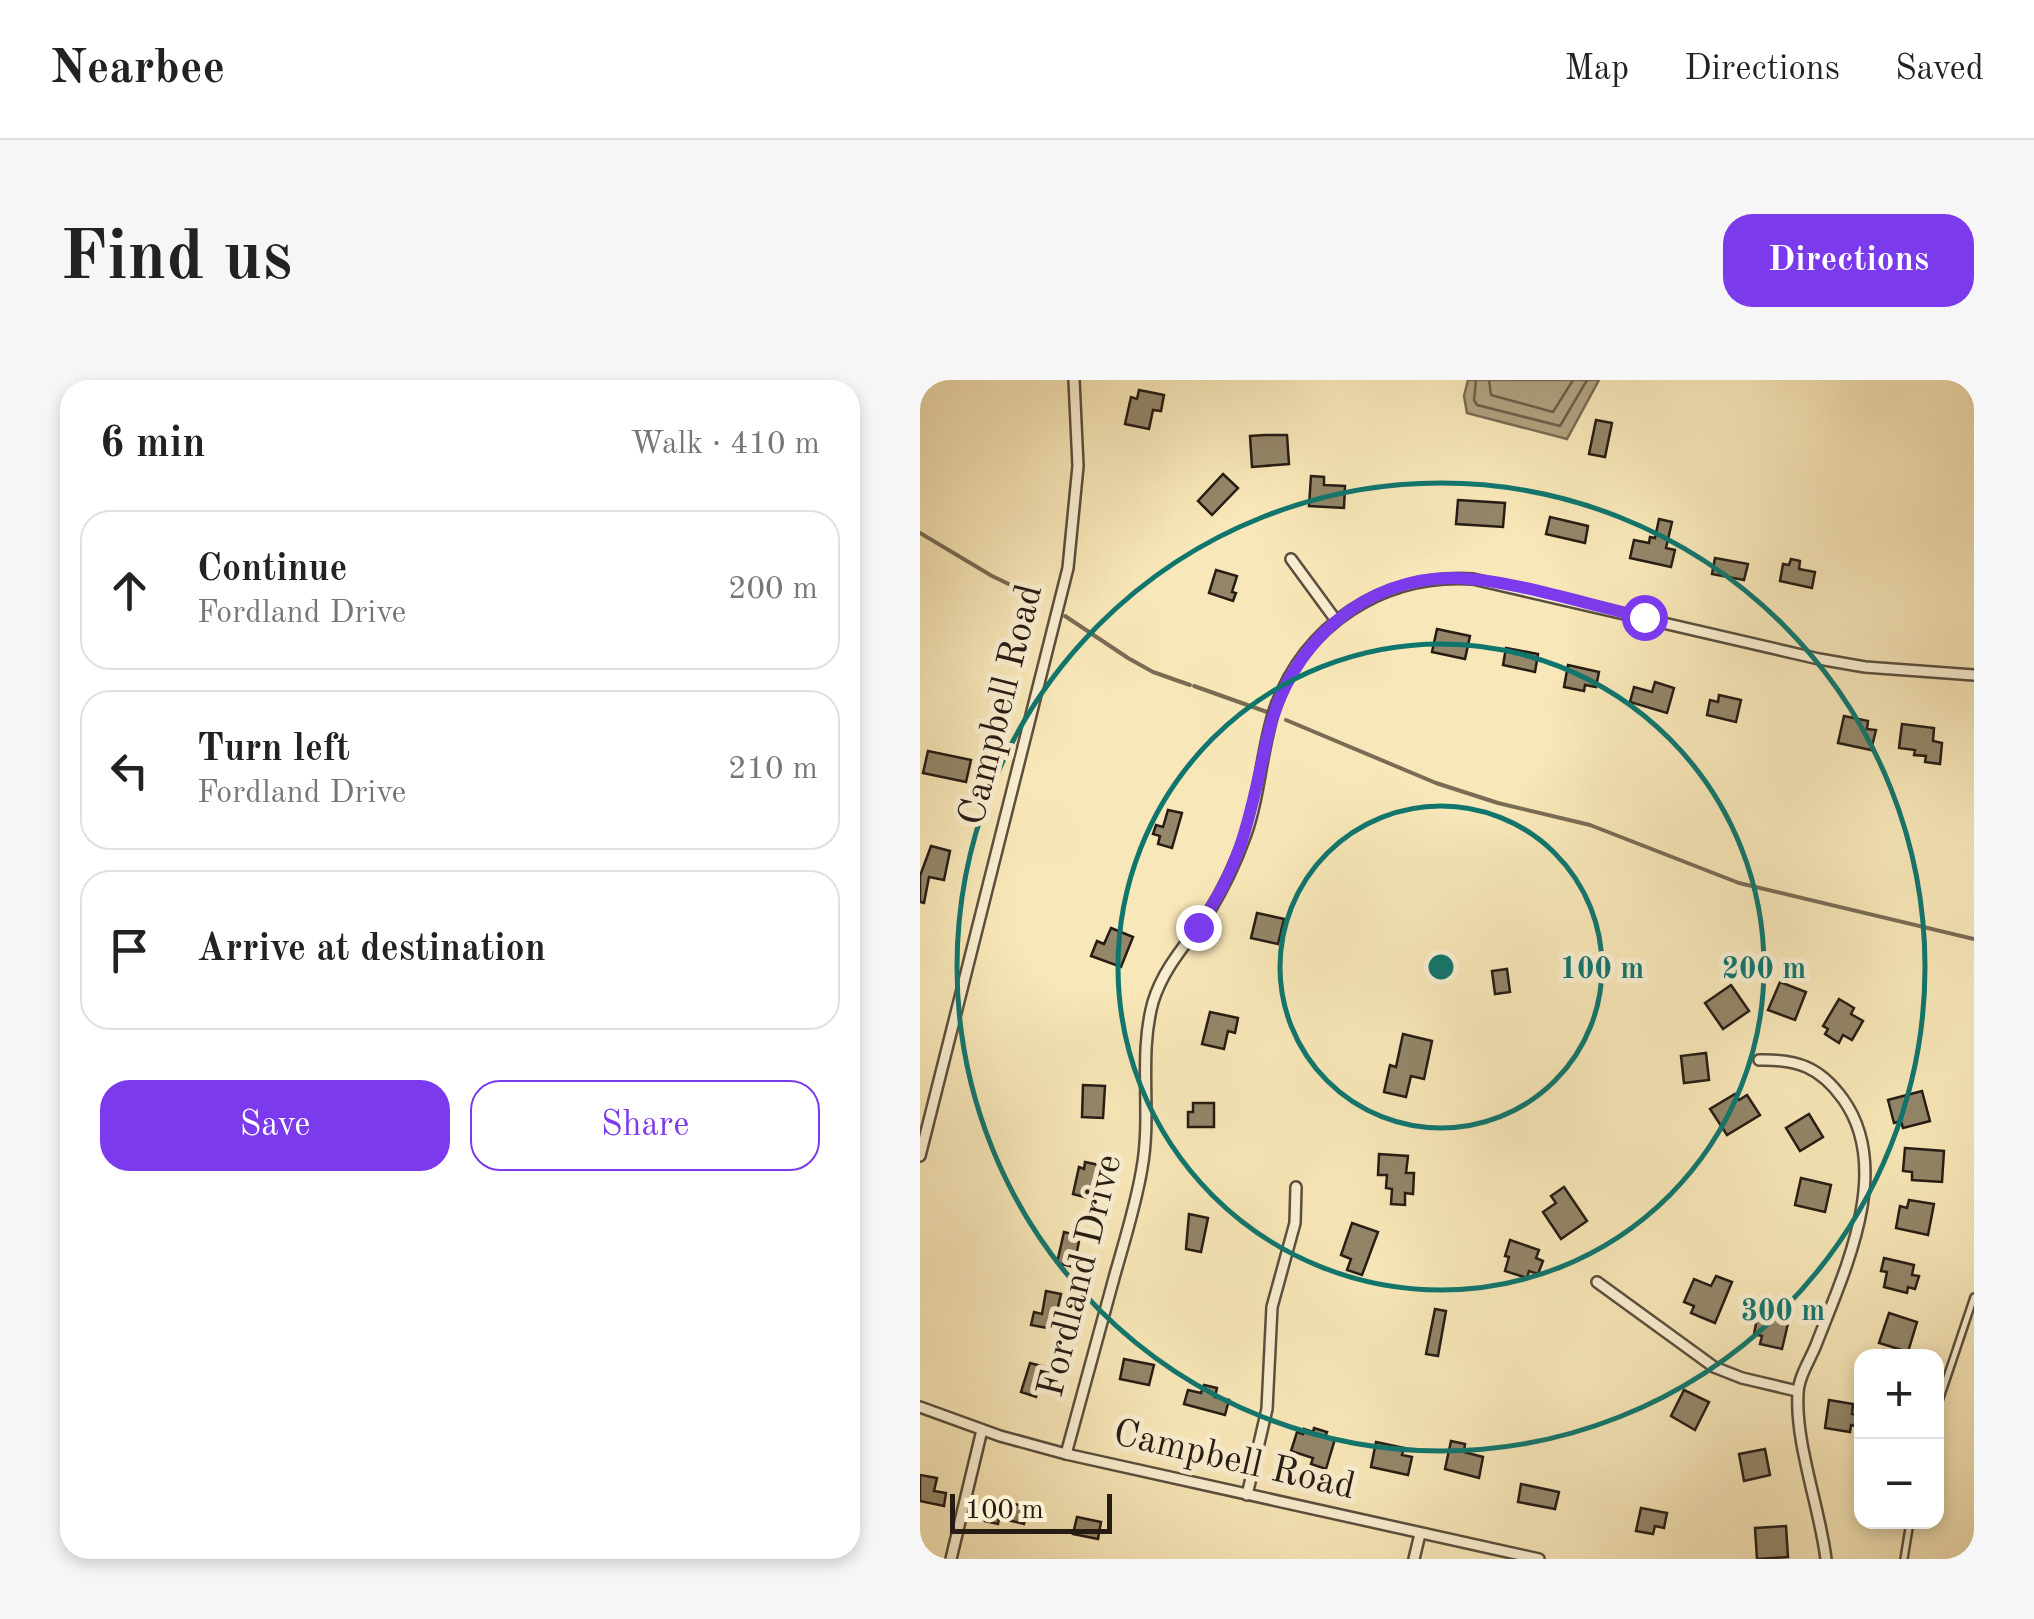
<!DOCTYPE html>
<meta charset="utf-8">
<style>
body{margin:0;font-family:"Old Standard TT",serif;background:#f6f6f6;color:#222}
.controls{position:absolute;right:30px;bottom:30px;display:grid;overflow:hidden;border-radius:20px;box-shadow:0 5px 15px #0003}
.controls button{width:90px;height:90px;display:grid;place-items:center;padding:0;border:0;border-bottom:2px solid #e0e0e0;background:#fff;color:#222;font:50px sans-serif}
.scale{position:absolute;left:30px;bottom:25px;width:162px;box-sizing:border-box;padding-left:10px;border:5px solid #261c14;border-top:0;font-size:28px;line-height:35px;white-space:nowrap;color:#261c14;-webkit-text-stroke:8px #faefd1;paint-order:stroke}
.stop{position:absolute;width:30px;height:30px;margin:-22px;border:8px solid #7c3aed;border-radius:50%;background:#fff}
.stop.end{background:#7c3aed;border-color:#fff;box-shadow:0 2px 10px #0008}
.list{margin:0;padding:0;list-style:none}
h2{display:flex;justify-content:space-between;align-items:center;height:130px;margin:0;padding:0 40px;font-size:42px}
h2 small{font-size:32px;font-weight:400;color:#767676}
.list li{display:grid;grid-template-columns:65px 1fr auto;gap:30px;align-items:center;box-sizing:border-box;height:160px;margin:0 20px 20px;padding:0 20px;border:2px solid #e0e0e0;border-radius:30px}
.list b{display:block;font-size:38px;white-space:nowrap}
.list p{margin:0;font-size:32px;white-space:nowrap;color:#767676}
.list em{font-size:32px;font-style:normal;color:#767676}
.actions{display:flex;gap:20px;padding:30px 40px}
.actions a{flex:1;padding:22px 0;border:2px solid #7c3aed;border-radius:30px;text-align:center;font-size:35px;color:#7c3aed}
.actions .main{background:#7c3aed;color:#fff}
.icon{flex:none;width:55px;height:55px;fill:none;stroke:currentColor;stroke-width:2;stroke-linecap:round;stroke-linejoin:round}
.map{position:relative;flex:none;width:1054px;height:1179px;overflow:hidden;border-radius:30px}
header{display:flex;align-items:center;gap:60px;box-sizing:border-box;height:140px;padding:0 50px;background:#fff;border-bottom:2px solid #e0e0e0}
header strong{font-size:48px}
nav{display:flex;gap:55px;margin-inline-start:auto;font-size:35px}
.intro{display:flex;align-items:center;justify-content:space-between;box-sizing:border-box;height:240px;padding:0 60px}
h1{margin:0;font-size:70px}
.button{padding:25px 45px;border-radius:30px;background:#7c3aed;color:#fff;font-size:35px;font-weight:700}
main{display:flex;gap:60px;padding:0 60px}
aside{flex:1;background:#fff;border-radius:30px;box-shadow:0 5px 15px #0003}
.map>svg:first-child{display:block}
</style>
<header>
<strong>Nearbee</strong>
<nav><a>Map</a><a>Directions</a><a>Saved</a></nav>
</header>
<div class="intro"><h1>Find us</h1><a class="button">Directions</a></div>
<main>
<aside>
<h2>6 min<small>Walk · 410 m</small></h2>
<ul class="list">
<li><svg class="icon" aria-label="ahead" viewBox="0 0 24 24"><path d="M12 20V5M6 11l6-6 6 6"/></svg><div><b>Continue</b><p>Fordland Drive</p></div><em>200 m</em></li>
<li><svg class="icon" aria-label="left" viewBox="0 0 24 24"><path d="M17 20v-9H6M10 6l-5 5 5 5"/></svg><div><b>Turn left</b><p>Fordland Drive</p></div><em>210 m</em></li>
<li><svg class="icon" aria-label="arrive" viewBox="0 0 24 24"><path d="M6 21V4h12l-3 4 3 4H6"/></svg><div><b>Arrive at destination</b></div></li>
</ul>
<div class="actions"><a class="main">Save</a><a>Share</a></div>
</aside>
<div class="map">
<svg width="1054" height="1179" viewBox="0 0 1054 1179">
<rect width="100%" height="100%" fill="#f8e7b8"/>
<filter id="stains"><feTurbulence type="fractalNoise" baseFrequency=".002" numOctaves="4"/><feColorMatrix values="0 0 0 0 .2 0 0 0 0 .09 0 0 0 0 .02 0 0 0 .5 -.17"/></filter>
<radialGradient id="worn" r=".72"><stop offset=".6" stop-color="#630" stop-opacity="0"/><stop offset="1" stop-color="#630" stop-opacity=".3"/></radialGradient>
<polygon fill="#b1a280" stroke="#796c55" stroke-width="2.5" points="548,0 679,0 647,59 547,33 544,16"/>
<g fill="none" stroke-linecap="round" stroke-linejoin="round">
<g stroke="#6c5f4a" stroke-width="2.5">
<polyline points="556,0 554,20 557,25 640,46 667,0"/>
<polyline points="569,0 571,15 633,32 653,0"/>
</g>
<g stroke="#796c55" stroke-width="4">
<polyline points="0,153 72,196 118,218"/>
<polyline points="145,236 208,278 233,292 270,305"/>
<polyline points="274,306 347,332"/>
<polyline points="366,340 516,403 578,423 670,445 819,503 1054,559"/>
</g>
</g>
<g fill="#938669" stroke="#261c14" stroke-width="2.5">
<polygon points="219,10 244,15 241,31 233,30 229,49 205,44 211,17 217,19"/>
<polygon points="676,40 692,43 685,77 669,74"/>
<polygon points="345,55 367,55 369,84 332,87 330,56"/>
<polygon points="303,94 318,108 292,135 278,121"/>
<polygon points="391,96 404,97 404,105 425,106 424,128 389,126"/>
<polygon points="538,120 585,123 583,147 536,144"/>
<polygon points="630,137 668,146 665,163 626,154"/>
<polygon points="739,139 752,142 746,168 755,170 751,187 710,178 714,160 729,163 730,157 735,158"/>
<polygon points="795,178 828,184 824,200 792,194"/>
<polygon points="871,179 880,181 879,189 895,192 892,208 860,201 863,184 869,185"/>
<polygon points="296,190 317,196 312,212 316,213 313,221 289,213"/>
<polygon points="517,249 550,256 545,279 512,272"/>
<polygon points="586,268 618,274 615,292 583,285"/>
<polygon points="648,285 679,292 676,307 665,305 664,311 644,307"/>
<polygon points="735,302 754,308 747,333 710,322 714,307 732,312"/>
<polygon points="799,315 821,320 816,342 787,335 790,320 798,322"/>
<polygon points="924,336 948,341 947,349 956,350 951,370 918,363"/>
<polygon points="982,344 1014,348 1013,361 1022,363 1020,384 1005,382 1006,376 994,375 995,370 979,368"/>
<polygon points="8,371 51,380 46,402 3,393"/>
<polygon points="248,430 262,433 252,468 238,464 240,456 233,454 236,445 243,447"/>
<polygon points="11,466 30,471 24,500 9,497 4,523 0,522 0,496"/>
<polygon points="337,533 364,539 358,564 331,558"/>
<polygon points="191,548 213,557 201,587 171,576 177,561 184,564"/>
<polygon points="587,589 590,612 575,614 572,591"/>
<polygon points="860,602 886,612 875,640 848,630"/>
<polygon points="811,605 829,631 803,649 785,623"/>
<polygon points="919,619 934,628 931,634 943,641 932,660 923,655 919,663 905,654 908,649 903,646"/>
<polygon points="290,632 318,638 315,653 308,651 304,669 282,664"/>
<polygon points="483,654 512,661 504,699 491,696 486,717 464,712 470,685 476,687"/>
<polygon points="786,673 789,700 764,703 761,676"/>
<polygon points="163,705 185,706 183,738 162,737"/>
<polygon points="1002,711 1010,741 983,748 981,741 974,743 968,720"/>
<polygon points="815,714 819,720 827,715 840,735 807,755 790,729"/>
<polygon points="273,723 294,723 294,747 268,747 268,732 273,732"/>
<polygon points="889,734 903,757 880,771 866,748"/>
<polygon points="985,768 1024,771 1022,802 992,800 992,792 983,791"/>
<polygon points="459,774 488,776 486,793 494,793 493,814 485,813 485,825 471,824 472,809 466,808 467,795 458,795"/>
<polygon points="165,782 179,785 172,819 153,814 159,787 164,789"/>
<polygon points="881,798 911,805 905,832 875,825"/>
<polygon points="644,807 667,841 641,859 623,832 636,823 631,816"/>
<polygon points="989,820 1014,824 1008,855 976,848 980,826 987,828"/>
<polygon points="269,834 288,838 281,872 266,869"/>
<polygon points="432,843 458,852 442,895 427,890 431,879 421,875"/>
<polygon points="144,852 160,856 154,887 137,883"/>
<polygon points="590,860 619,870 616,878 623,881 618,894 609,891 607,898 585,891 589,877 585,876"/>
<polygon points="964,878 994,885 992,895 999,896 995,909 988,907 987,913 964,907 967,892 961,891"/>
<polygon points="796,896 812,902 795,943 771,933 774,926 764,922 774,899 791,906"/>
<polygon points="126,911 141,914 133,949 111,945 114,932 122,934"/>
<polygon points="839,928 870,935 862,969 840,964 842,956 834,954"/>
<polygon points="515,929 526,931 518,976 506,974"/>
<polygon points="969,933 997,942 988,972 959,963"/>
<polygon points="204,979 234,985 229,1005 200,999"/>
<polygon points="110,983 125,987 116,1017 101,1012"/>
<polygon points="284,1005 297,1008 295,1017 309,1020 305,1035 264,1024 268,1010 281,1013"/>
<polygon points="764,1010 789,1022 775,1050 751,1036"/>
<polygon points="909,1020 933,1024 932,1034 938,1035 936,1046 931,1045 930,1052 905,1048"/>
<polygon points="394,1048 407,1052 405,1057 415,1059 406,1089 391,1084 393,1078 371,1071 377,1052 383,1054 384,1049 393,1052"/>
<polygon points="531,1061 545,1064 544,1072 563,1077 559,1098 525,1089"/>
<polygon points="456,1062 484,1068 482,1075 492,1077 488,1095 451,1087"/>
<polygon points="845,1069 850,1095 824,1101 819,1074"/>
<polygon points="0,1095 17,1098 14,1111 26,1113 24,1126 0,1121"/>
<polygon points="601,1104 639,1112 635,1129 598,1122"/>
<polygon points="69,1123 89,1128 90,1123 108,1127 104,1144 79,1138 78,1144 65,1141"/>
<polygon points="721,1128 747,1133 744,1148 735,1146 733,1154 716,1151"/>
<polygon points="157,1137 181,1142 178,1159 153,1154"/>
<polygon points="866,1146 868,1177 837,1179 835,1148"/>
</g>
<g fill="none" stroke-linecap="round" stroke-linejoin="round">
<g stroke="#5a4f3d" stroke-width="10">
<g id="lane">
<polyline points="1016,1030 1054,917"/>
<polyline points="984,1179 990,1142"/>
</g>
</g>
<g stroke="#5a4f3d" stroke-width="14">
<g id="street">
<polyline points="371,179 415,239"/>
<path d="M839,680C877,679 900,687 923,719C974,790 924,892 896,965C890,980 878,998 878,1014C875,1063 900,1129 906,1179"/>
<polyline points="0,776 148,188 158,86 154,0"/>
<polyline points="677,902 794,987 822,998 877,1011"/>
<polyline points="0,1027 80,1056 146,1074 619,1179"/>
<path d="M146,1074C162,1015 178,957 194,898C204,862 216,825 222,788C232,733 218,676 233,622C244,586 269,561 289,532C303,509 316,482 325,457C340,416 341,372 354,331C383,245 463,193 553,199L899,279L945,287L1054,295"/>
<polyline points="327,1115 347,1029 352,927 375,843 376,807"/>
<polyline points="31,1179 62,1050"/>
<polyline points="494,1179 500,1154"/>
</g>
</g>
<use href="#lane" stroke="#faefd1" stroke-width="5"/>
<use href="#street" stroke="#faefd1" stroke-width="9"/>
</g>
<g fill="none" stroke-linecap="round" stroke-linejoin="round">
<path stroke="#7c3aed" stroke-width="12" d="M278,547C324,483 331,429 348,355C368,267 443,195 537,198C593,200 668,225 724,237"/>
</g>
<g fill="none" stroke="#0f766e" stroke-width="5">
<circle cx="521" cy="587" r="161"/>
<circle cx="521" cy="587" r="323"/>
<circle cx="521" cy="587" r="484"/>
</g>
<g text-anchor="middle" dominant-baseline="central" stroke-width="10" stroke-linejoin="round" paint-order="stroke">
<g font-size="38" fill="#261c14" stroke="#faefd1">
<text transform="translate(82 325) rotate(-76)">Campbell Road</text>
<text transform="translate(161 896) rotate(-76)">Fordland Drive</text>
<text transform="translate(314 1081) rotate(13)">Campbell Road</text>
</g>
</g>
<circle cx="521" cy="587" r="15" fill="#0f766e" stroke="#faefd1" stroke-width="5"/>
<g font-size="30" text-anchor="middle" font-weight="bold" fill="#0f766e" stroke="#faefd1" stroke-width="10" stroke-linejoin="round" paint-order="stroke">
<text x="682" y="598">100 m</text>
<text x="844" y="598">200 m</text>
<text x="863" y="940">300 m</text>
</g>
<rect width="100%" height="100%" filter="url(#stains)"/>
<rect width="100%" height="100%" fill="url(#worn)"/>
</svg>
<div class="controls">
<button>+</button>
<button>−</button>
</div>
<div class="scale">100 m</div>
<div class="stop" style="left:724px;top:237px"></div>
<div class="stop end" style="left:278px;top:547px"></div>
</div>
</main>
